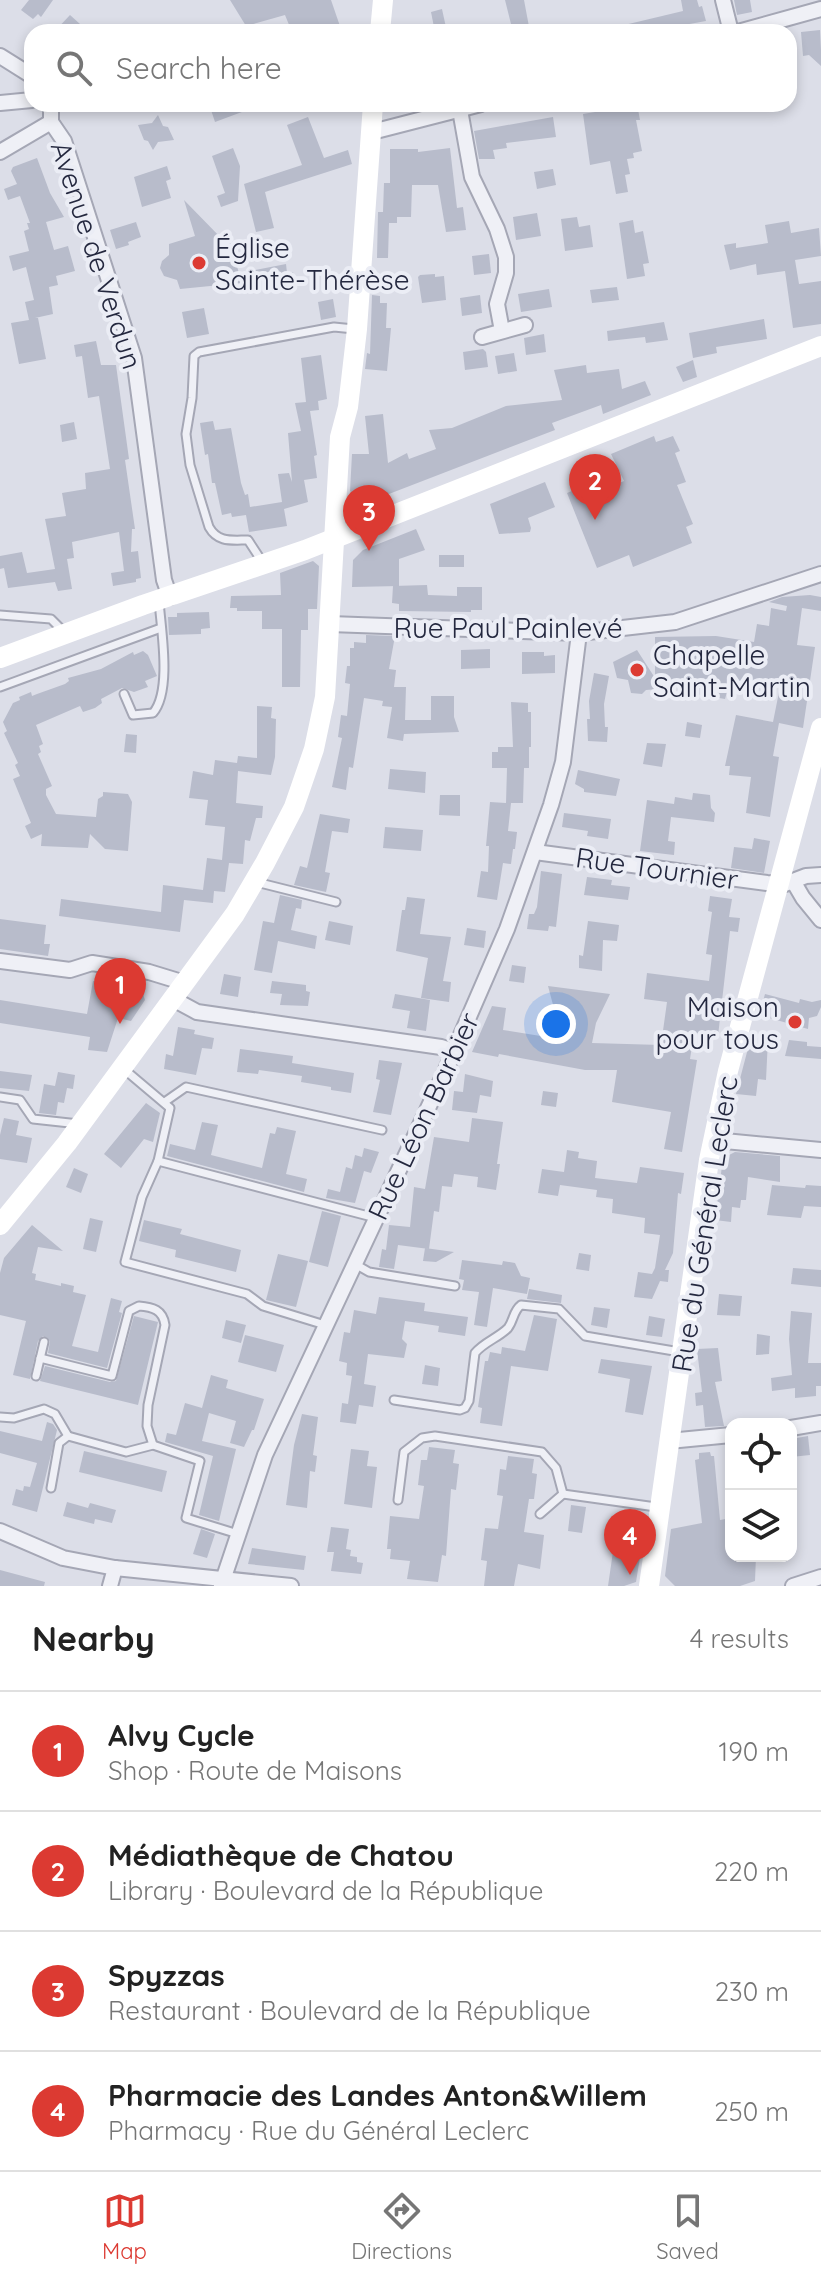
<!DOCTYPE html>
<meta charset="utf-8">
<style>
body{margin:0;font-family:Quicksand,sans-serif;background:#f6f6f6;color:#222}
.controls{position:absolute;right:24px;bottom:24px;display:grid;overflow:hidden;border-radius:16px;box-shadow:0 4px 12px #0003}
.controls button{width:72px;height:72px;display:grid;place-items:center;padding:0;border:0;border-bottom:2px solid #e0e0e0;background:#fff;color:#222;font:40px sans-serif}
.you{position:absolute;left:556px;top:1024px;width:28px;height:28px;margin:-20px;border:6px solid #fff;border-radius:50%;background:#1a73e8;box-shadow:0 0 0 12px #1a73e833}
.badge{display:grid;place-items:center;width:52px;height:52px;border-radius:50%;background:#dc3a32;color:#fff;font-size:26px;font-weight:700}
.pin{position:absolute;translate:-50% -66px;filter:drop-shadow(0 2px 4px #0008)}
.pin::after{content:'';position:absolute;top:42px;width:28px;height:24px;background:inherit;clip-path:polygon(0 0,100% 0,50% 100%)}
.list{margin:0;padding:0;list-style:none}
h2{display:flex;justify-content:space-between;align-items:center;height:104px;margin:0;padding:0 32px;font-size:34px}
h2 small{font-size:26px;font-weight:400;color:#767676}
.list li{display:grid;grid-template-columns:52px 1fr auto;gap:24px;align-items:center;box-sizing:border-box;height:120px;padding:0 32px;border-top:2px solid #e0e0e0}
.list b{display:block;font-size:30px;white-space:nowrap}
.list p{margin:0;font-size:26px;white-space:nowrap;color:#767676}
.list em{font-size:26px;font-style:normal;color:#767676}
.icon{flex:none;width:44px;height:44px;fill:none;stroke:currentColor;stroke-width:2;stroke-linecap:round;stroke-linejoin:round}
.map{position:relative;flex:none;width:821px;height:1586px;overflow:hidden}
.search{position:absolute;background:#fff;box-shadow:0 4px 12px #0003;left:24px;right:24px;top:24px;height:88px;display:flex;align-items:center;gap:20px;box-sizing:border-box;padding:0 28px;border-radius:24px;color:#767676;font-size:30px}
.sheet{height:584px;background:#fff}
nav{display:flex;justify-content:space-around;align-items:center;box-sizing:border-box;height:112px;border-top:2px solid #e0e0e0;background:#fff;font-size:22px;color:#767676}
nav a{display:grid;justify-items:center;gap:4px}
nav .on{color:#dc3a32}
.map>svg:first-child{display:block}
</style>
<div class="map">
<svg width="821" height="1586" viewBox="0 0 821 1586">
<rect width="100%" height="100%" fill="#dcdee8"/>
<g fill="#b8bccb">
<polygon points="29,0 53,0 41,17 38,14 33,19 21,10"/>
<polygon points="230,0 331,0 342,32 292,32 285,15 246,26"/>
<polygon points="505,0 524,0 530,32 513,32"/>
<polygon points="681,0 697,0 699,7 702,6 706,21 656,30 656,32 616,32 616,27 683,11"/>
<polygon points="734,0 750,0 752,12 737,15"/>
<polygon points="442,9 447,32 435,32 431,12"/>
<polygon points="70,15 80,24 72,32 54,32"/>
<polygon points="820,30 821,50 821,66 809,55 803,56 801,32"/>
<polygon points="209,104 261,104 261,105 215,122"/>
<polygon points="606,104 637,104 640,120 636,120 642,151 633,153 634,158 627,159 630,174 625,175 628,192 616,194 610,161 590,165 583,114 595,112 594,107"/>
<polygon points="158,115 163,126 168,127 174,140 158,142 153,150 148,141 144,140 138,125 152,123"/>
<polygon points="308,117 324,158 348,150 352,164 265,192 274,228 256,232 244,184 302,165 287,125"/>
<polygon points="553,117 556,137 506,143 507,148 493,150 495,159 479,159 474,131"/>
<polygon points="233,148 240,166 238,201 221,207 217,196 225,193 212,156"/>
<polygon points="450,148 457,208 463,207 466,230 446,232 438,185 412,185 411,217 397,217 397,223 389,223 388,258 377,258 378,212 383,212 384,183 390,183 390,149 418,149 418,152"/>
<polygon points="37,158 50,193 64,217 46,222 54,250 68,246 75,271 56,276 58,285 49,287 53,314 35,318 38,318 46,359 19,364 11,323 29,320 25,302 34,300 26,267 13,271 9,256 29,251 24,231 29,229 27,223 30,223 20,196 8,200 4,189 17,184 11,171 13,167"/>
<polygon points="167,166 171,179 166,181 171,198 142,207 134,177"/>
<polygon points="553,169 556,185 537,189 534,172"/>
<polygon points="184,200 224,241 236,241 235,260 239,273 286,264 287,273 293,272 296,285 263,291 262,281 180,289 177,280 164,276 160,268 162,261 169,255 169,244 195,236"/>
<polygon points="537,213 541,236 516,240 513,217"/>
<polygon points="577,217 579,227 590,225 593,247 565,251 561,219"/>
<polygon points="633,220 635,233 643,231 649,263 643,264 645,276 627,279 619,223"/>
<polygon points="789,221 791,233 819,228 821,256 795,260 799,284 821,281 821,324 793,328 785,271 757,275 756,264 730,270 724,245 736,243 736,248 768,243 765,225"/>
<polygon points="136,222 141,237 128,242 129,245 116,249 110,230"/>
<polygon points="489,254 491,273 474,275 472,256"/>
<polygon points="435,274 435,277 444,276 446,300 422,303 418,277 420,275"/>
<polygon points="617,287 619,300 592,303 590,290"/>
<polygon points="549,289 552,307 521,312 518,294"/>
<polygon points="372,295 380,296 380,303 387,303 386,328 391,328 387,371 365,369 367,353 370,354"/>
<polygon points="480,295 482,313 462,316 460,298"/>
<polygon points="333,299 336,317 321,320 318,302"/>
<polygon points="204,308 209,334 187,338 182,312"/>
<polygon points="764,319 767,339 716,347 717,353 693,358 689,333"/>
<polygon points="664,322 668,340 646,343 645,337 608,341 607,331"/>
<polygon points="544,334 546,352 526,355 524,338"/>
<polygon points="96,341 101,365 116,365 129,459 125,460 135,529 132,529 131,552 138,551 141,578 136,579 136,582 113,586 111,573 124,571 119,532 72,542 74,558 67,559 72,589 58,591 55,582 8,588 4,568 0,569 0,556 22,552 27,573 55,569 45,519 66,516 62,493 86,489 85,473 110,469 99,396 88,398 82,356 76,357 74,345"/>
<polygon points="483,349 486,352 488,367 465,370 463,352"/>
<polygon points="514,353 517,371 498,374 495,356"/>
<polygon points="321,355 327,399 318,401 319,410 310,411 317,455 314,456 317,478 304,480 308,502 284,509 287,526 249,532 246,515 232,517 231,513 222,515 215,483 212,483 208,454 205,455 200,423 213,421 215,430 231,428 241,483 245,495 248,494 250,507 282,502 278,474 289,473 292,482 288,433 301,431 295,403 306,402 301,358"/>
<polygon points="693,360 697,377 683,382 676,367"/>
<polygon points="586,365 587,373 619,369 622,389 645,381 651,395 603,414 601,405 552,423 555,430 363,504 350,491 352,454 369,454 365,416 383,414 388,463 407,453 409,459 436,449 429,430 452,428 506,406 562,400 554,370"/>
<polygon points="74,422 77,439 62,442 60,425"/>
<polygon points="654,436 656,442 673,436 680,451 675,453 686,482 677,485 693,524 686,527 692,543 633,567 629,555 597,568 567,493 591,483 595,493 624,481 611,454"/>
<polygon points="545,482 555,507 528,518 531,528 530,532 499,534 490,504"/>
<polygon points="416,529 425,550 399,559 399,586 352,587 353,560 363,550"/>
<rect x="439" y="555" width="25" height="12"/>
<polygon points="313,561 319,566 317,609 308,609 308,630 301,630 300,687 282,687 282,629 262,629 262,611 237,611 237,608 230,608 231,596 281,595 280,573"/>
<polygon points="427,585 428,595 457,596 457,587 482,587 482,610 471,610 471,612 399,611 399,604 392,603 393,586"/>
<polygon points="810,595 821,597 821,611 802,608 797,645 815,647 803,728 779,723 773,756 779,757 770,817 746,813 751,777 729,775 730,766 725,766 736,715 773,722 780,687 752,682 750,692 728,688 725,699 696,694 697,686 646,690 642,694 631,693 628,680 617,678 613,662 637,650 655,678 655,637 716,636 754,642 757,624 769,626 771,608 786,611 787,606 769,602 782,597"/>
<polygon points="209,612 210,628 201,629 201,634 169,635 168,617 177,617 177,613"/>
<polygon points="366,635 395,636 389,669 396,670 394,687 406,687 405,720 431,720 431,696 454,696 454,717 459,732 404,734 403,741 387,738 392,707 382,706 383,701 364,698 353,768 349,767 346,790 332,787 342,738 338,737 341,715 347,716 350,684 345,683 347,666 350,666 350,648 354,648 354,642 366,643"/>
<polygon points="490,649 490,668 461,669 461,650"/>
<polygon points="143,651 148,655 157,676 145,681 148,687 134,692 122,688 101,699 102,703 95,708 83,712 80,706 36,725 43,744 39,746 41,752 38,754 52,786 46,789 46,795 56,814 96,817 98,799 103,796 103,792 128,794 132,802 128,851 105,849 90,834 88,848 41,846 42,834 31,839 25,826 31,823 13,779 20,776 15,765 18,763 4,733 7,731 3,722 13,703 20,700 19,697 31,692 32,696 37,694 65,684 69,681 68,678 101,669 133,652 134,655"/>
<polygon points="522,652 544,652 544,656 555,655 555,673 522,674"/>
<polygon points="594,673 609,676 604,704 605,727 608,727 607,742 588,741 587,719 590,719 589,701"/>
<polygon points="511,702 528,703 528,712 531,712 531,747 529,747 529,768 524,768 523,803 511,803 508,831 517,832 515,849 513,849 511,864 503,863 497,900 477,897 481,871 488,872 489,846 486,846 490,802 506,803 507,768 492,768 492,752 498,752 498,747 513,747"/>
<polygon points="257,706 272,707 271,718 276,719 275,757 271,775 238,771 236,803 263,806 262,818 256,818 250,841 245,840 243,864 229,863 225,892 214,891 213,903 184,900 180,932 59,916 61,899 161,912 163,885 203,890 207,858 222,860 225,827 205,825 208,800 189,798 193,771 213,775 215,760 237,763 238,756 257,758"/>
<polygon points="687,722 702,725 700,738 685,736"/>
<polygon points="126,734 137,735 136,753 124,752"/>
<polygon points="647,743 666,744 662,767 643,764"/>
<polygon points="390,769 426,772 425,793 388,789"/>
<polygon points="578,770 620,779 616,796 584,792 584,789 575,784"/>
<polygon points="693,793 710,795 711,808 715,813 714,822 671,817 668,841 675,842 674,855 640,851 647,800 674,804 675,797 692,800"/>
<polygon points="440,795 460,795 460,816 439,815"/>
<polygon points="564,813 611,819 608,839 587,836 588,831 562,827"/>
<polygon points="320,814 350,819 348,833 332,831 325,872 330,873 326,892 294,885 300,866 307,868"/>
<polygon points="385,827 423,830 421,851 383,848"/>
<polygon points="754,838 770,841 764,873 731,868 734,847 752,849"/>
<polygon points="541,871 562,874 556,927 549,926 548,931 527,929 529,914 534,914 537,907"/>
<polygon points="587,877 612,880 611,885 630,887 628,900 584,895"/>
<polygon points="280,895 302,900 301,909 296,908 291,930 317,936 315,949 278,941 272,973 254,970 263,921 274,923"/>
<polygon points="710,896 732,899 729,917 740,918 738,932 730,931 718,1036 694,1033 690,1059 697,1060 682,1152 664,1149 671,1112 612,1102 617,1070 585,1070 499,1054 498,1057 472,1052 492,1006 506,1008 503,1030 553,1038 556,1016 548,986 610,994 596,1023 592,1043 661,1045 667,1002 644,999 647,973 709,981 712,955 706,954 712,912 708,911"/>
<polygon points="407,897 425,899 420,934 451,937 443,981 451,982 449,1002 421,998 428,958 396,951 402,910 405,910"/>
<polygon points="0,919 46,925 44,944 50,944 48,956 0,949"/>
<polygon points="329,921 353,926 350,945 325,940"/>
<polygon points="588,921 619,925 617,941 603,940 602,971 579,968 579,955 583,956"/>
<polygon points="467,928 486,931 484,948 464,945"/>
<polygon points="512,965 526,967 524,983 509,981"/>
<polygon points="224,974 241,977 238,997 220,994"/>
<polygon points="93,981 141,988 145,1000 131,1021 118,1018 107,1052 88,1050 90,1037 0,1023 0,1000 87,1014"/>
<polygon points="272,981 306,985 306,991 310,992 308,1006 280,1005 282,994 270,993"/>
<polygon points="395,994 430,1000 426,1031 407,1028 410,1011 392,1008"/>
<polygon points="765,994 799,1003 800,999 812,1002 821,1000 821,1007 817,1016 809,1018 808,1029 759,1015"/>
<polygon points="178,1027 195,1030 194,1034 214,1038 212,1049 202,1048 196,1075 164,1069 166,1054 173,1056"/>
<polygon points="751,1037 768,1039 766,1080 758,1079 756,1096 736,1094"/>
<polygon points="789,1040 807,1042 807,1046 821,1047 821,1059 785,1056"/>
<polygon points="240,1049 293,1056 292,1063 354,1073 351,1093 331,1090 331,1087 301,1082 302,1076 259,1070 258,1074 237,1072"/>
<polygon points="379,1060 402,1063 391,1115 373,1112 380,1080 376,1079"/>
<polygon points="0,1071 32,1075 29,1091 0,1088"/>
<polygon points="58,1072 75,1075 73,1089 67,1088 64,1103 58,1102 56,1115 39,1113 44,1084 55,1086"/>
<polygon points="465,1074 493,1081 491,1097 480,1095 477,1113 452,1110 454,1091 463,1092"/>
<polygon points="543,1091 558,1093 556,1107 541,1105"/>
<polygon points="146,1103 160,1113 153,1142 144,1139 121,1168 104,1154"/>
<polygon points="4,1118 19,1121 16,1135 32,1138 27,1163 0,1159 0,1135"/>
<polygon points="472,1118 503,1122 497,1164 500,1164 496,1190 477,1187 478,1177 454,1174 452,1187 442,1186 439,1212 434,1211 429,1249 398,1245 394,1269 379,1267 382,1249 386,1250 389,1225 410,1227 414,1187 425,1189 434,1137 469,1142"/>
<polygon points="202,1122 218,1125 211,1155 262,1168 270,1133 275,1134 277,1127 296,1131 286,1174 307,1179 304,1192 167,1156 170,1144 195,1150"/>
<polygon points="364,1148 379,1152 371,1173 364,1171 355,1203 326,1198 328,1189 340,1192 346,1167 352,1169 355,1155 362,1157"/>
<polygon points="567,1150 579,1152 578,1158 597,1161 595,1178 637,1183 640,1167 684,1173 681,1194 678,1193 673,1253 665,1270 669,1270 668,1282 660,1281 652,1299 634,1297 638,1272 652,1274 655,1268 660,1235 644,1233 645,1218 612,1213 613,1199 596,1197 597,1190 560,1185 558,1196 538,1193 542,1169 564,1172"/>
<polygon points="735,1152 780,1156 780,1182 748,1177 746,1200 741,1200 740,1208 732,1207 731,1222 715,1220 723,1158"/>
<polygon points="74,1168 88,1174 81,1193 66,1187"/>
<polygon points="772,1185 805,1188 806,1185 821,1186 821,1207 804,1206 801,1218 767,1215"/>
<polygon points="322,1211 341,1216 328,1267 309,1262"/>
<polygon points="90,1218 103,1221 96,1252 83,1249"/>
<polygon points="144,1220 182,1229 180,1234 241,1250 236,1272 175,1257 176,1250 139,1241"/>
<polygon points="32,1225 63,1251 38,1247 32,1273 36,1274 35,1280 61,1286 61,1283 74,1286 73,1292 86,1295 72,1346 98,1352 111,1298 122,1301 119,1312 122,1313 107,1368 48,1353 50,1341 43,1336 38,1341 30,1379 13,1375 26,1321 0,1315 0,1273 4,1258"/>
<polygon points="425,1248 454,1252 436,1262 423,1261"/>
<polygon points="579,1253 591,1255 589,1271 576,1269"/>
<polygon points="278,1254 308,1261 296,1307 266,1300"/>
<polygon points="462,1260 502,1265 503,1261 515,1263 521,1276 530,1278 527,1294 493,1288 487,1327 474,1325 479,1292 462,1290 464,1280 459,1279"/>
<polygon points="793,1268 821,1270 821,1287 791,1284"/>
<polygon points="529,1289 562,1295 561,1303 527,1299"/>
<polygon points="719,1294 742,1296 740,1316 717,1315"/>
<polygon points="379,1297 425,1303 424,1311 468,1317 465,1336 438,1332 439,1326 405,1321 402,1339 407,1344 404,1358 368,1354 364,1384 376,1386 373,1407 359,1405 356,1424 340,1422 342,1403 348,1404 352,1376 346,1375 347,1363 339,1361 344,1332 350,1333 354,1310 376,1314"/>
<polygon points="594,1307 610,1309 607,1328 591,1325"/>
<polygon points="791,1311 812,1313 808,1363 821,1363 821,1386 816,1386 816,1396 795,1398 795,1388 772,1391 771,1378 792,1375 789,1339"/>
<polygon points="534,1315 557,1319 548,1371 511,1366 502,1426 480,1423 482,1408 478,1407 485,1361 488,1361 490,1352 501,1354 502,1347 525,1351"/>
<polygon points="134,1316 158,1322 138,1405 40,1381 45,1366 110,1382 116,1381"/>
<polygon points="649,1316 665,1319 662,1337 646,1335"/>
<polygon points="226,1320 246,1325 241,1343 222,1338"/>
<polygon points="757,1334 770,1336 769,1354 756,1355"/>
<polygon points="245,1335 284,1345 276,1372 238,1362"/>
<polygon points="718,1348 722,1381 715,1382 724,1426 705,1427 703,1405 696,1406 695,1393 702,1392 697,1349"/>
<polygon points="601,1359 652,1366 643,1415 625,1412 630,1379 598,1373"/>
<polygon points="425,1365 440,1368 438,1386 422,1384"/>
<polygon points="211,1375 228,1380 226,1388 264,1399 254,1430 252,1430 244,1447 230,1443 236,1421 209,1413 202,1441 236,1449 219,1521 199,1515 213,1456 165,1442 167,1433 176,1435 185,1403 202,1408"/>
<polygon points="302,1414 318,1417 313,1455 317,1456 315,1472 310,1471 307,1508 286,1505 294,1445"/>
<polygon points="47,1422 53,1424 57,1430 37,1512 12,1505 16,1489 23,1491 24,1486 30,1487 37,1463 0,1453 0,1431 42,1441"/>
<polygon points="808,1436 810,1455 791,1457 791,1439"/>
<polygon points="429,1447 455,1450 453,1463 459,1464 456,1490 451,1489 446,1556 442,1555 438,1582 407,1579 410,1561 390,1559 391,1549 387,1549 390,1516 419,1519 424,1486 418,1485 421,1460 427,1460"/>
<polygon points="351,1449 369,1451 367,1466 377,1467 372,1508 344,1504"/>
<polygon points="84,1451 167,1471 162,1492 79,1472"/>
<polygon points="710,1452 711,1456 714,1456 720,1520 731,1518 731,1556 756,1556 755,1581 740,1586 675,1586 665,1576 671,1529 702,1523 695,1460 699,1459 699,1453"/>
<polygon points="508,1456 534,1459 532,1473 537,1474 534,1499 529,1499 524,1532 544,1535 540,1569 518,1564 514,1586 484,1586 487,1561 481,1560 485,1528 498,1529 503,1496 497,1495 500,1469 506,1470"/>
<polygon points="67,1502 88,1508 90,1503 116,1510 112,1523 95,1519 94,1524 63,1516"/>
<polygon points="571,1505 586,1507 582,1533 568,1531"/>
<polygon points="617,1524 639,1526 637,1540 624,1549 641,1551 636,1582 624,1586 608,1586"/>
<polygon points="331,1527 349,1529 346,1549 351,1550 350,1556 357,1557 357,1562 363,1563 361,1574 331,1571 334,1552 327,1552"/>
<polygon points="201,1529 215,1534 207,1558 193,1554"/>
<polygon points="252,1548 306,1556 304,1570 248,1564"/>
<polygon points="0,1570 45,1582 44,1586 0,1586"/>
</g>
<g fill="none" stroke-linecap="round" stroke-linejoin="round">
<g stroke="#a5a7b5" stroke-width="11">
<g id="lane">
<path d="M263,563L248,540C232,540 218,543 209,527L190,465L186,434L192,398L194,356L199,352L334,327L354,329"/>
<polyline points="0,615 51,619 64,632"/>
<polyline points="0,687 161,628"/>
<path d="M124,694L133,715L153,713C172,691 161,629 159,601"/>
<polyline points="256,882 336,902"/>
<polyline points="125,1070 170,1108 158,1161 142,1197 125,1262 247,1294 263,1306 325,1325"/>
<polyline points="0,1097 20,1100 33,1119 79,1124"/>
<polyline points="166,1101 186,1087 382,1130"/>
<polyline points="158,1161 376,1218"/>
<polyline points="355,1264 369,1272 455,1286"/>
<path d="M40,1358L112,1376L129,1311L139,1306C153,1307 163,1310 165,1325L148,1405L147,1426L153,1445"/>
<polyline points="36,1376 44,1342"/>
<path d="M394,1400L460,1410L465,1408L469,1401L475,1353C484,1342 498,1338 508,1328C514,1320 513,1311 521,1305L559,1309L585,1336L680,1352"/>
<polyline points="0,1417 14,1418 44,1409 55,1414 68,1436"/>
<polyline points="51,1488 59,1443 68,1436 126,1452 153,1445 200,1461 186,1518 238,1534"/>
<polyline points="563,1494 656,1507"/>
<polyline points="398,1500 404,1452 422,1438 435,1436 542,1452 556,1468 563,1494 540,1514"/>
</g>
</g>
<g stroke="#a5a7b5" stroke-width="18">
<g id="street">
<polyline points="723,0 731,32"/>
<polyline points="738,32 821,9"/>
<polyline points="0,56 32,76"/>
<polyline points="0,103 32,100"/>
<polyline points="51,104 51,122 64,141 134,358 164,580 170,597"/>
<polyline points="460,110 472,177 497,229 506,257 506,273 497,304 502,331"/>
<polyline points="372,132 481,104"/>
<polyline points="0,152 51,122"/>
<polyline points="482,337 525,325"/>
<polyline points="330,624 579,633 675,622 821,574"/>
<polyline points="535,852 767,883 785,884 806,876 821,875"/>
<polyline points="793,881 803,898 821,920"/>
<polyline points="0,961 70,970 92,963 149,972 185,983"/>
<polyline points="173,999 197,1012 441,1047 453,1051"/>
<polyline points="714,1140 821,1150"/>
<polyline points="791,1428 821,1423"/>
<polyline points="669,1441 731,1435"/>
<polyline points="0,1531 63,1558 115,1568 291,1586"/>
<polyline points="110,1586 115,1568"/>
<polyline points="221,1586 265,1455 445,1072 507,929 551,805 563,762 579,633"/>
<polyline points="793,1586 821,1577"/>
</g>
</g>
<use href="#lane" stroke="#eff0f6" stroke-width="7"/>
<use href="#street" stroke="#eff0f6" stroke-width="14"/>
<g stroke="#fff" stroke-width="20">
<polyline points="380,32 383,0"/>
<polyline points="0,658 143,605 305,550 821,346"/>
<polyline points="0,1225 67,1143 235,914 265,863 294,807 314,749 325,697 340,437 348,407 357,329 373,104"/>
<polyline points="649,1586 709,1160 728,1071 821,728"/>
</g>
</g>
<g fill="#dc3a32" stroke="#ebedf5" stroke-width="3">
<circle cx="199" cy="263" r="8"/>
<circle cx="637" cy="670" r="8"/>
<circle cx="795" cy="1022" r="8"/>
</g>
<g text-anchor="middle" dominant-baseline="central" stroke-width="8" stroke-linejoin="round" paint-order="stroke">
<g font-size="28" fill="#24283f" stroke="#ebedf5" text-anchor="start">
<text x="215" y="247">Église<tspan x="215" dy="32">Sainte-Thérèse</tspan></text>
<text x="653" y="654">Chapelle<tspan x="653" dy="32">Saint-Martin</tspan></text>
<text x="779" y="1006" text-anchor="end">Maison<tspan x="779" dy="32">pour tous</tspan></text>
</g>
<g font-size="28" fill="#24283f" stroke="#ebedf5">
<text transform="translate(97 255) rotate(72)">Avenue de Verdun</text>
<text x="508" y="627">Rue Paul Painlevé</text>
<text transform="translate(657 868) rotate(8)">Rue Tournier</text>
<text transform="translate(423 1116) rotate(-65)">Rue Léon Barbier</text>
<text transform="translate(704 1224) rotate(-81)">Rue du Général Leclerc</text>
</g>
</g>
</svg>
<div class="controls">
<button><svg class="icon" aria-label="locate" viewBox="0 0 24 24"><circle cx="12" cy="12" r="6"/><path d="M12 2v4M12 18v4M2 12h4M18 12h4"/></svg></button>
<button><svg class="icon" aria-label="layers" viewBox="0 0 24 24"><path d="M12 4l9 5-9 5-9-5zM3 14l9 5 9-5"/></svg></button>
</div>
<div class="you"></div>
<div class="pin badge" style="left:120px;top:1024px">1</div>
<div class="pin badge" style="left:595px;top:520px">2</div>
<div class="pin badge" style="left:369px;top:551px">3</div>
<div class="pin badge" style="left:630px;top:1575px">4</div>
<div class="search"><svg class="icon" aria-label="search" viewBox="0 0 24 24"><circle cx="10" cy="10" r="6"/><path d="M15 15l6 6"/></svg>Search here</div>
</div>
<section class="sheet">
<h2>Nearby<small>4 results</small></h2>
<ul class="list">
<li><span class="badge">1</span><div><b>Alvy Cycle</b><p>Shop · Route de Maisons</p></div><em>190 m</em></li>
<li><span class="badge">2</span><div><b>Médiathèque de Chatou</b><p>Library · Boulevard de la République</p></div><em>220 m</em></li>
<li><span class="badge">3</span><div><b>Spyzzas</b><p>Restaurant · Boulevard de la République</p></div><em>230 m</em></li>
<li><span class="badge">4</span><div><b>Pharmacie des Landes Anton&amp;Willem</b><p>Pharmacy · Rue du Général Leclerc</p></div><em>250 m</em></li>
</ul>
</section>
<nav>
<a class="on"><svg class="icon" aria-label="map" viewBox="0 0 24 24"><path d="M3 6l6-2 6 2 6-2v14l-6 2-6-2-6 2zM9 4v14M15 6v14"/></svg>Map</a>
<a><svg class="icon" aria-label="directions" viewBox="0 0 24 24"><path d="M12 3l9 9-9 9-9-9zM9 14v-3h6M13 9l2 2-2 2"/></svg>Directions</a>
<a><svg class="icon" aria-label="saved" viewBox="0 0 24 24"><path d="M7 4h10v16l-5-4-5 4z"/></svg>Saved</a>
</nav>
